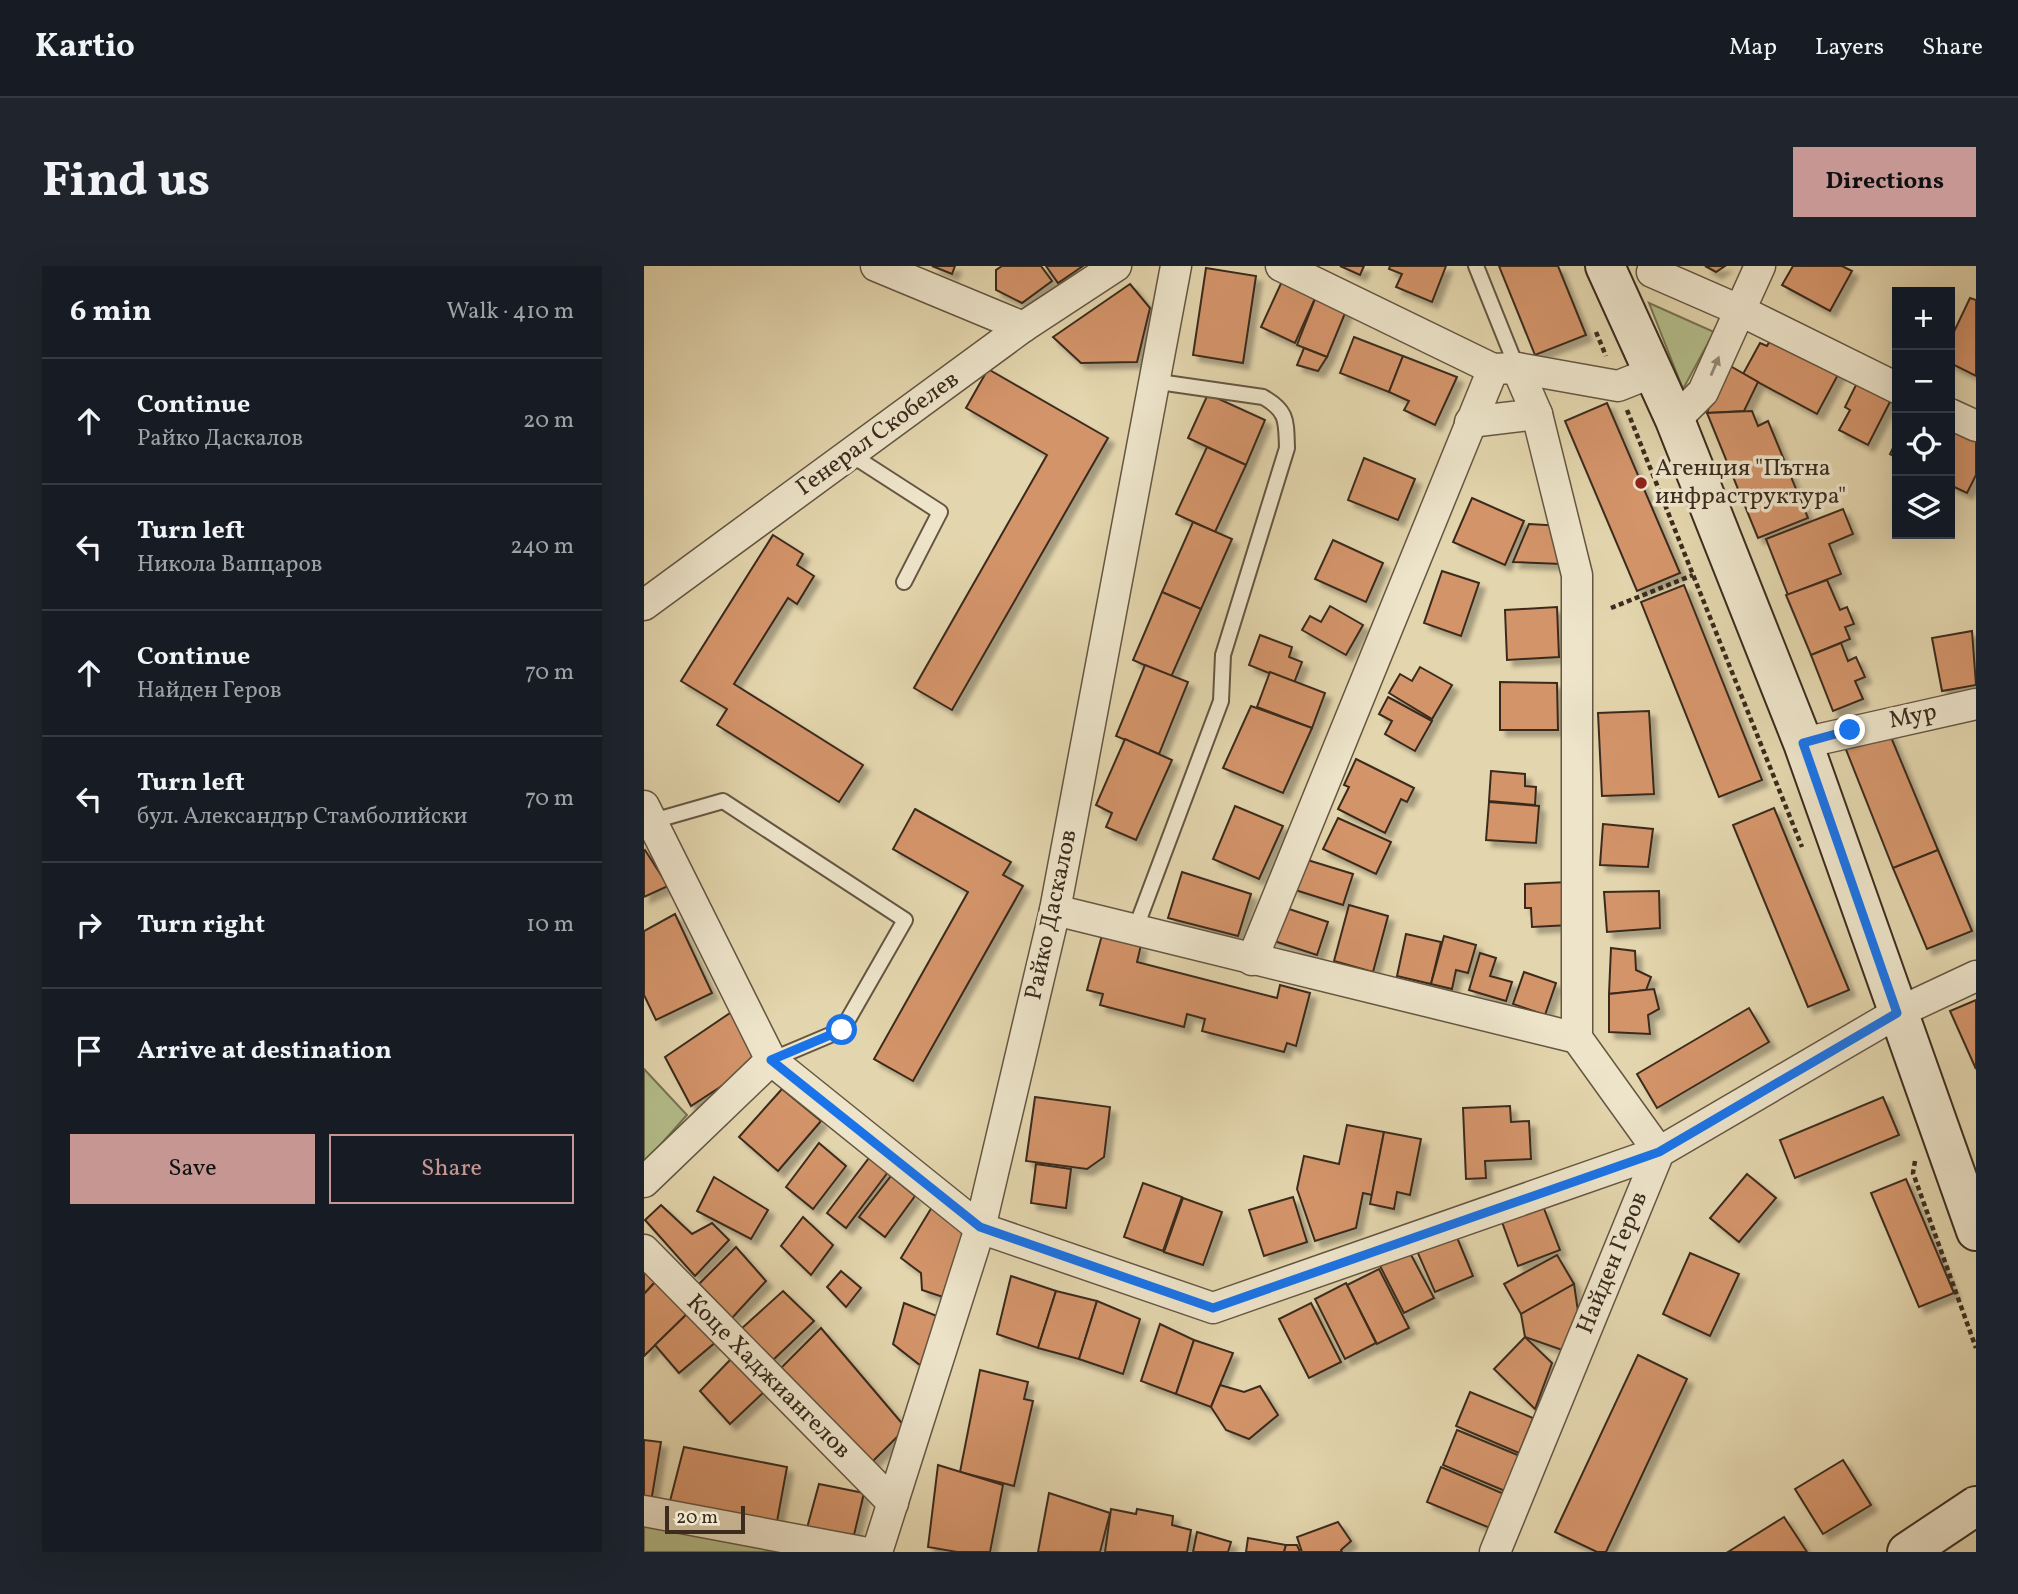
<!DOCTYPE html>
<meta charset="utf-8">
<style>
body{margin:0;font-family:Vollkorn,serif;background:#20242c;color:#f1f3f6}
.controls{position:absolute;right:21px;top:21px;display:grid;overflow:hidden;border-radius:0px;box-shadow:0 7px 28px #0002}
.controls button{width:63px;height:63px;display:grid;place-items:center;padding:0;border:0;border-bottom:2px solid #363941;background:#171b24;color:#f1f3f6;font:35px sans-serif}
.scale{position:absolute;left:21px;bottom:18px;width:80px;box-sizing:border-box;padding-left:7px;border:4px solid #3b2c1e;border-top:0;font-size:19px;line-height:24px;white-space:nowrap;color:#3b2c1e;-webkit-text-stroke:5px #ede4ca;paint-order:stroke}
.stop{position:absolute;width:21px;height:21px;margin:-16px;border:5px solid #1a73e8;border-radius:50%;background:#fff}
.stop.end{background:#1a73e8;border-color:#fff;box-shadow:0 2px 7px #0008}
.list{margin:0;padding:0;list-style:none}
h2{display:flex;justify-content:space-between;align-items:center;height:91px;margin:0;padding:0 28px;font-size:30px}
h2 small{font-size:23px;font-weight:400;color:#9ea1a6}
.list li{display:grid;grid-template-columns:46px 1fr auto;gap:21px;align-items:center;box-sizing:border-box;height:126px;padding:0 28px;border-top:2px solid #363941}
.list b{display:block;font-size:26px;white-space:nowrap}
.list p{margin:0;font-size:23px;white-space:nowrap;color:#9ea1a6}
.list em{font-size:23px;font-style:normal;color:#9ea1a6}
.actions{display:flex;gap:14px;padding:21px 28px}
.actions a{flex:1;padding:16px 0;border:2px solid #c59692;border-radius:0px;text-align:center;font-size:24px;color:#c59692}
.actions .main{background:#c59692;color:#111}
.icon{flex:none;width:38px;height:38px;fill:none;stroke:currentColor;stroke-width:2;stroke-linecap:round;stroke-linejoin:round}
.map{position:relative;flex:none;width:1332px;height:1286px;overflow:hidden;border-radius:0px}
header{display:flex;align-items:center;gap:42px;box-sizing:border-box;height:98px;padding:0 35px;background:#171b24;border-bottom:2px solid #363941}
header strong{font-size:33px}
nav{display:flex;gap:38px;margin-inline-start:auto;font-size:24px}
.intro{display:flex;align-items:center;justify-content:space-between;box-sizing:border-box;height:168px;padding:0 42px}
h1{margin:0;font-size:49px}
.button{padding:18px 32px;border-radius:0px;background:#c59692;color:#111;font-size:24px;font-weight:700}
main{display:flex;gap:42px;padding:0 42px}
aside{flex:1;background:#171b24;border-radius:0px;box-shadow:0 7px 28px #0002}
.map>svg:first-child{display:block}
</style>
<header>
<strong>Kartio</strong>
<nav><a>Map</a><a>Layers</a><a>Share</a></nav>
</header>
<div class="intro"><h1>Find us</h1><a class="button">Directions</a></div>
<main>
<aside>
<h2>6 min<small>Walk · 410 m</small></h2>
<ul class="list">
<li><svg class="icon" aria-label="ahead" viewBox="0 0 24 24"><path d="M12 20V5M6 11l6-6 6 6"/></svg><div><b>Continue</b><p>Райко Даскалов</p></div><em>20 m</em></li>
<li><svg class="icon" aria-label="left" viewBox="0 0 24 24"><path d="M17 20v-9H6M10 6l-5 5 5 5"/></svg><div><b>Turn left</b><p>Никола Вапцаров</p></div><em>240 m</em></li>
<li><svg class="icon" aria-label="ahead" viewBox="0 0 24 24"><path d="M12 20V5M6 11l6-6 6 6"/></svg><div><b>Continue</b><p>Найден Геров</p></div><em>70 m</em></li>
<li><svg class="icon" aria-label="left" viewBox="0 0 24 24"><path d="M17 20v-9H6M10 6l-5 5 5 5"/></svg><div><b>Turn left</b><p>бул. Александър Стамболийски</p></div><em>70 m</em></li>
<li><svg class="icon" aria-label="right" viewBox="0 0 24 24"><path d="M7 20v-9h11M14 6l5 5-5 5"/></svg><div><b>Turn right</b></div><em>10 m</em></li>
<li><svg class="icon" aria-label="arrive" viewBox="0 0 24 24"><path d="M6 21V4h12l-3 4 3 4H6"/></svg><div><b>Arrive at destination</b></div></li>
</ul>
<div class="actions"><a class="main">Save</a><a>Share</a></div>
</aside>
<div class="map">
<svg width="1332" height="1286" viewBox="0 0 1332 1286">
<defs>
<filter id="shadow"><feDropShadow dx="6" dy="6" stdDeviation="2" flood-color="#0004"/></filter>
</defs>
<rect width="100%" height="100%" fill="#e3d5ad"/>
<filter id="stains"><feTurbulence type="fractalNoise" baseFrequency=".00286" numOctaves="4"/><feColorMatrix values="0 0 0 0 .2 0 0 0 0 .09 0 0 0 0 .02 0 0 0 .5 -.17"/></filter>
<radialGradient id="worn" r=".72"><stop offset=".6" stop-color="#630" stop-opacity="0"/><stop offset="1" stop-color="#630" stop-opacity=".3"/></radialGradient>
<g fill="#b3bd8a" stroke="#777454" stroke-width="2">
<polygon points="1005,37 1070,66 1039,123"/>
<polygon points="0,803 43,849 0,897"/>
<polygon points="0,1245 218,1286 0,1286"/>
</g>
<g fill="#d4946b" stroke="#3b2c1e" stroke-width="2" filter="url(#shadow)">
<polygon points="288,0 311,0 308,8"/>
<polygon points="358,0 397,0 408,15 378,37 352,24 352,4"/>
<polygon points="402,0 439,0 414,17"/>
<polygon points="696,0 720,0 716,9"/>
<polygon points="746,0 802,0 788,36 752,21 758,8 745,3"/>
<polygon points="855,0 914,0 942,69 891,89"/>
<polygon points="1061,0 1081,0 1072,6"/>
<polygon points="1149,0 1198,0 1208,5 1186,45 1138,19"/>
<polygon points="562,2 612,10 599,97 549,89"/>
<polygon points="639,13 673,28 651,77 617,61"/>
<polygon points="486,18 506,42 493,96 437,97 409,71"/>
<polygon points="673,28 704,40 683,91 653,79"/>
<polygon points="1326,32 1332,34 1332,110 1306,97 1306,74"/>
<polygon points="1129,69 1196,105 1173,148 1099,108 1116,77 1123,80"/>
<polygon points="710,71 759,90 745,126 696,107"/>
<polygon points="660,82 683,91 674,105 653,99"/>
<polygon points="759,90 813,111 791,159 760,144 765,135 745,126"/>
<polygon points="1081,97 1114,116 1100,145 1063,147"/>
<polygon points="344,103 464,172 308,444 270,422 403,189 322,142"/>
<polygon points="1214,115 1248,132 1224,179 1195,164 1206,144 1201,141"/>
<polygon points="564,128 621,154 602,199 544,172"/>
<polygon points="963,137 1036,307 993,325 921,155"/>
<polygon points="1108,145 1114,160 1124,155 1164,252 1114,272 1063,147"/>
<polygon points="1309,160 1332,172 1332,209 1323,227 1306,219 1306,166"/>
<polygon points="1253,174 1253,192 1246,188"/>
<polygon points="563,181 602,199 571,266 532,248"/>
<polygon points="720,192 771,213 754,254 704,234"/>
<polygon points="828,232 880,255 861,299 809,276"/>
<polygon points="1199,243 1209,268 1185,278 1197,308 1144,329 1122,273"/>
<polygon points="549,256 588,273 557,343 518,326"/>
<polygon points="885,258 918,260 917,298 869,296"/>
<polygon points="129,269 159,288 153,299 170,310 153,338 144,332 90,418 219,499 195,536 73,459 83,443 37,415"/>
<polygon points="689,274 739,297 722,336 671,313"/>
<polygon points="798,305 835,317 817,370 780,357"/>
<polygon points="1183,314 1196,344 1203,341 1210,358 1201,361 1206,373 1167,389 1142,329"/>
<polygon points="1040,319 1118,514 1075,531 997,336"/>
<polygon points="518,326 557,343 527,411 489,394"/>
<polygon points="686,340 719,359 702,389 658,364 666,350 677,356"/>
<polygon points="913,341 915,391 863,394 861,344"/>
<polygon points="1328,365 1332,419 1298,425 1288,372"/>
<polygon points="616,369 648,381 645,391 658,396 650,417 605,399"/>
<polygon points="1197,377 1204,395 1212,391 1221,411 1211,415 1219,433 1189,445 1167,389"/>
<polygon points="501,399 544,416 515,488 472,470"/>
<polygon points="776,401 808,419 788,453 745,427 756,408 768,415"/>
<polygon points="626,406 681,427 668,462 613,441"/>
<polygon points="856,416 913,417 914,464 856,464"/>
<polygon points="744,431 788,455 771,485 741,468 748,455 735,448"/>
<polygon points="607,440 668,462 639,527 579,502"/>
<polygon points="1005,445 1010,528 958,530 954,447"/>
<polygon points="1244,464 1294,584 1249,602 1201,481"/>
<polygon points="481,473 528,494 492,574 462,561 468,547 452,539"/>
<polygon points="712,493 770,522 763,536 757,533 741,567 694,543 705,521 700,519"/>
<polygon points="847,505 881,508 881,520 892,521 891,539 845,535"/>
<polygon points="845,536 895,540 892,577 842,574"/>
<polygon points="591,540 639,560 615,613 569,593"/>
<polygon points="1130,542 1205,724 1164,741 1089,559"/>
<polygon points="271,543 367,596 359,609 379,620 269,815 230,793 324,626 249,583"/>
<polygon points="694,552 747,576 732,608 679,583"/>
<polygon points="959,558 1009,563 1004,601 956,599"/>
<polygon points="1,584 24,620 0,631 0,585"/>
<polygon points="1294,584 1328,665 1283,683 1249,602"/>
<polygon points="657,592 709,608 699,639 648,623"/>
<polygon points="538,606 607,628 594,670 524,652"/>
<polygon points="924,616 926,659 888,661 887,642 881,642 881,618"/>
<polygon points="1015,625 1016,662 963,666 960,626"/>
<polygon points="705,639 744,650 729,706 690,695"/>
<polygon points="636,640 684,656 673,689 624,673"/>
<polygon points="31,648 68,727 12,754 0,729 0,665"/>
<polygon points="762,668 797,676 787,718 753,710"/>
<polygon points="458,669 497,679 493,696 633,732 636,719 666,727 652,780 643,777 640,786 558,765 561,753 543,748 540,761 456,739 459,728 443,724"/>
<polygon points="800,670 832,679 824,707 812,704 808,723 787,718"/>
<polygon points="967,682 991,685 992,704 1007,711 1002,724 965,728"/>
<polygon points="836,687 852,692 846,710 868,716 862,735 825,724"/>
<polygon points="880,706 912,717 901,749 869,738"/>
<polygon points="1010,723 1015,743 1004,749 1006,768 965,766 965,728"/>
<polygon points="1332,734 1332,803 1306,745"/>
<polygon points="1105,742 1125,776 1013,842 993,808"/>
<polygon points="89,745 116,795 47,840 21,791"/>
<polygon points="138,823 177,855 134,905 95,871"/>
<polygon points="391,831 466,841 460,891 443,903 382,895"/>
<polygon points="1239,831 1255,869 1151,912 1136,874"/>
<polygon points="866,840 867,856 885,855 887,893 841,895 842,912 822,913 819,842"/>
<polygon points="703,859 740,866 728,929 719,927 712,962 671,975 653,923 660,890 695,898"/>
<polygon points="740,866 777,873 766,929 753,926 750,943 726,938"/>
<polygon points="175,877 202,900 169,943 142,921"/>
<polygon points="225,892 244,906 202,962 183,947"/>
<polygon points="392,898 427,903 422,942 387,937"/>
<polygon points="1103,908 1132,932 1095,976 1066,952"/>
<polygon points="247,910 271,930 241,971 215,951"/>
<polygon points="70,911 124,944 107,973 53,945"/>
<polygon points="1262,913 1310,1027 1275,1041 1227,927"/>
<polygon points="499,917 538,931 519,985 480,971"/>
<polygon points="649,931 663,976 620,990 605,944"/>
<polygon points="539,932 578,946 559,999 520,986"/>
<polygon points="17,939 48,968 68,957 85,974 51,1010 1,954"/>
<polygon points="899,940 916,984 874,1000 858,956"/>
<polygon points="288,941 323,969 302,1032 278,1024 277,1007 257,992"/>
<polygon points="159,951 189,979 167,1009 137,980"/>
<polygon points="812,969 829,1010 791,1026 773,985"/>
<polygon points="92,981 122,1015 88,1052 55,1018"/>
<polygon points="765,985 790,1032 760,1047 736,1000"/>
<polygon points="1046,987 1095,1008 1066,1070 1019,1048"/>
<polygon points="913,989 930,1018 877,1048 860,1018"/>
<polygon points="0,1000 12,1015 0,1028"/>
<polygon points="735,1003 765,1062 733,1078 703,1019"/>
<polygon points="197,1005 217,1022 202,1041 183,1021"/>
<polygon points="367,1010 412,1025 394,1082 353,1068"/>
<polygon points="12,1015 48,1043 0,1090 0,1028"/>
<polygon points="702,1017 732,1077 701,1093 671,1033"/>
<polygon points="930,1018 935,1052 924,1086 881,1071 877,1048"/>
<polygon points="139,1025 170,1055 129,1094 97,1063"/>
<polygon points="412,1025 453,1035 435,1093 394,1082"/>
<polygon points="453,1035 496,1053 479,1108 435,1093"/>
<polygon points="260,1037 298,1052 281,1103 249,1078"/>
<polygon points="667,1037 697,1096 665,1112 635,1053"/>
<polygon points="48,1043 73,1075 35,1107 11,1079"/>
<polygon points="516,1058 550,1074 532,1128 497,1115"/>
<polygon points="177,1062 262,1162 226,1198 135,1104"/>
<polygon points="881,1071 908,1097 891,1143 850,1103"/>
<polygon points="550,1074 589,1087 567,1141 532,1128"/>
<polygon points="994,1089 1043,1113 962,1286 953,1286 911,1266"/>
<polygon points="87,1093 121,1125 86,1158 56,1125"/>
<polygon points="336,1104 384,1116 380,1133 389,1135 370,1220 316,1206"/>
<polygon points="576,1119 600,1126 616,1120 634,1149 605,1173 582,1164 567,1141"/>
<polygon points="826,1126 889,1152 875,1187 812,1160"/>
<polygon points="813,1164 876,1190 861,1225 799,1199"/>
<polygon points="0,1174 17,1176 7,1236 0,1235"/>
<polygon points="40,1181 143,1201 132,1261 25,1239"/>
<polygon points="1199,1194 1227,1239 1179,1268 1151,1223"/>
<polygon points="294,1199 359,1219 346,1286 313,1286 284,1281"/>
<polygon points="797,1201 860,1228 846,1262 783,1236"/>
<polygon points="175,1218 220,1227 210,1269 163,1262"/>
<polygon points="405,1227 466,1247 456,1286 394,1286"/>
<polygon points="467,1243 492,1248 493,1243 529,1250 528,1259 547,1264 543,1286 461,1286"/>
<polygon points="1140,1251 1163,1286 1084,1286"/>
<polygon points="694,1256 707,1275 697,1284 698,1286 658,1286 653,1271"/>
<polygon points="553,1266 587,1276 584,1286 549,1286"/>
<polygon points="604,1272 642,1279 640,1286 602,1286"/>
<polygon points="642,1279 653,1279 656,1286 640,1286"/>
</g>
<g fill="none" stroke-linecap="round" stroke-linejoin="round">
<g stroke="#655642" stroke-width="18">
<g id="lane">
<polyline points="832,0 873,102"/>
<polyline points="206,188 296,246 260,316"/>
<polyline points="9,555 79,535 261,654 198,764 127,794"/>
<path d="M491,664L577,435L579,389L643,182C642,155 644,145 619,131L508,115"/>
</g>
</g>
<g stroke="#655642" stroke-width="33">
<g id="street">
<polyline points="232,0 379,61"/>
<polyline points="637,0 849,103 873,102 974,120 1007,107"/>
<polyline points="1008,6 1095,44 1253,122"/>
<polyline points="1306,148 1332,160"/>
<polyline points="1031,154 1059,126 1116,0"/>
<polyline points="826,156 893,148 873,102"/>
<polyline points="0,339 379,61 472,0"/>
<polyline points="1159,477 1332,438"/>
<polyline points="0,540 127,794 336,962 569,1042 1015,886 933,772 933,309 893,148"/>
<polyline points="411,644 933,772"/>
<polyline points="608,694 849,103"/>
<polyline points="0,916 127,794"/>
<polyline points="0,984 249,1237"/>
<polyline points="0,1245 218,1286"/>
<polyline points="233,1286 336,962 411,644 532,0"/>
<polyline points="851,1286 1015,886 1253,747 1332,710"/>
</g>
</g>
<g stroke="#3b2c1e" stroke-width="42">
<g id="secondary">
<polyline points="961,0 1031,154 1159,477 1332,965"/>
<polyline points="1263,1286 1332,1240"/>
</g>
</g>
<g stroke="#3b2c1e" stroke-width="4.5" stroke-dasharray="5 3.5" stroke-linecap="butt">
<polyline points="952,66 962,90"/>
<polyline points="983,144 1158,581"/>
<polyline points="967,342 1049,309"/>
<polyline points="1271,895 1269,907 1332,1082"/>
</g>
<use href="#lane" stroke="#ede4ca" stroke-width="14"/>
<use href="#street" stroke="#ede4ca" stroke-width="30"/>
<use href="#secondary" stroke="#ede4ca" stroke-width="38"/>
</g>
<defs><path id="oneway-solid" d="M-6-.8H1V-3.2L6.5 0L1 3.2V.8H-6Z" transform="scale(1.75)"/></defs>
<use fill="#948874" href="#oneway-solid" transform="translate(1071 100) rotate(-67)"/>
<g fill="none" stroke-linecap="round" stroke-linejoin="round">
<polyline stroke="#1a73e8" stroke-width="9" points="198,764 127,794 336,961 569,1042 1015,886 1253,747 1159,477 1206,464"/>
</g>
<circle fill="#8f2418" stroke="#ede4ca" stroke-width="2.5" cx="997" cy="217" r="7"/>
<g text-anchor="middle" dominant-baseline="central" stroke-width="7" stroke-linejoin="round" paint-order="stroke">
<g font-size="24" fill="#3b2c1e" stroke="#ede4ca">
<text transform="translate(234 168) rotate(-36)">Генерал Скобелев</text>
<text transform="translate(1269 451) rotate(-12)">Мур</text>
<text transform="translate(408 649) rotate(-78)">Райко Даскалов</text>
<text transform="translate(969 997) rotate(-68)">Найден Геров</text>
<text transform="translate(124 1111) rotate(45)">Коце Хаджиангелов</text>
</g>
<g font-size="24" fill="#3b2c1e" stroke="#ede4ca" text-anchor="start">
<text x="1011" y="203">Агенция "Пътна<tspan x="1011" dy="28">инфраструктура"</tspan></text>
</g>
</g>
<rect width="100%" height="100%" filter="url(#stains)"/>
<rect width="100%" height="100%" fill="url(#worn)"/>
</svg>
<div class="controls">
<button>+</button>
<button>−</button>
<button><svg class="icon" aria-label="locate" viewBox="0 0 24 24"><circle cx="12" cy="12" r="6"/><path d="M12 2v4M12 18v4M2 12h4M18 12h4"/></svg></button>
<button><svg class="icon" aria-label="layers" viewBox="0 0 24 24"><path d="M12 4l9 5-9 5-9-5zM3 14l9 5 9-5"/></svg></button>
</div>
<div class="scale">20 m</div>
<div class="stop" style="left:198px;top:764px"></div>
<div class="stop end" style="left:1206px;top:464px"></div>
</div>
</main>
